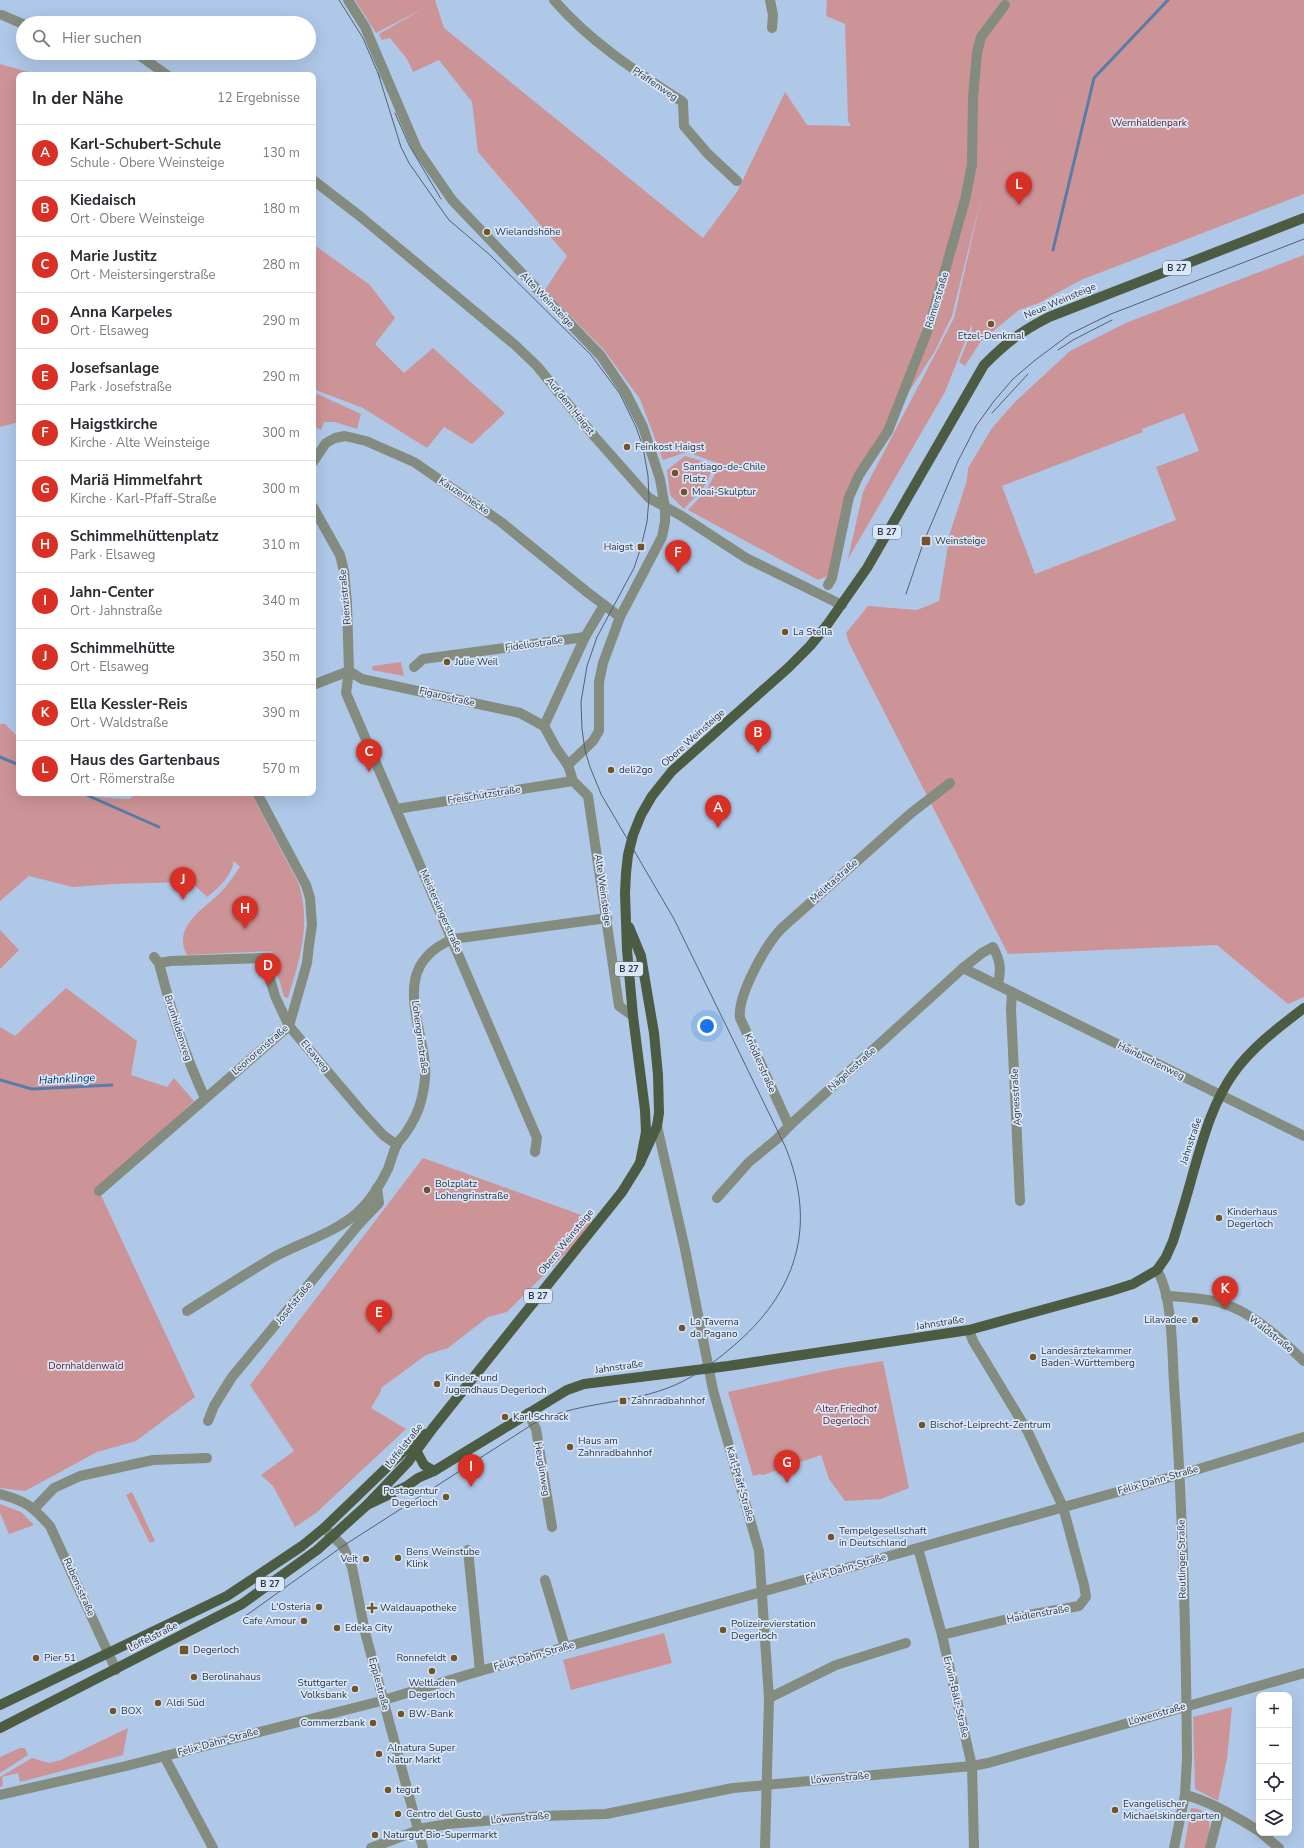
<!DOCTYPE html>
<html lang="de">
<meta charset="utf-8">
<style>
body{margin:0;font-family:"Nunito Sans",sans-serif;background:#f7f7f7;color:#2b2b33}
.controls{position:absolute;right:12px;bottom:12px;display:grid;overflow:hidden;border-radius:8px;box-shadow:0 4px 16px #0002}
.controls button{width:36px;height:36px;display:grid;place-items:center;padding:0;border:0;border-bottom:1px solid #e1e1e2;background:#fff;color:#2b2b33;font:20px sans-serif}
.you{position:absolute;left:707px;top:1026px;width:14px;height:14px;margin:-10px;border:3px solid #fff;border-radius:50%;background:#1a73e8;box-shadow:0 0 0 6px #1a73e833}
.badge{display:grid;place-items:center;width:26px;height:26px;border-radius:50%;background:#d93025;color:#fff;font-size:13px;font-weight:700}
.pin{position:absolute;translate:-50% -33px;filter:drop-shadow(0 1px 2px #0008)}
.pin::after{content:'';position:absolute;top:21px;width:14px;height:12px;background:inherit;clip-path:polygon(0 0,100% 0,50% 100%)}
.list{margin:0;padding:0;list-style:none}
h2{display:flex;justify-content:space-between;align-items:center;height:52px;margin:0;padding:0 16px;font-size:17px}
h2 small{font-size:13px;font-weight:400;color:#7c7c81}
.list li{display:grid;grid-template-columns:26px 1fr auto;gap:12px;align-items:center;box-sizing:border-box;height:56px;padding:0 16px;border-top:1px solid #e1e1e2}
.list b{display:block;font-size:15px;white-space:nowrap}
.list p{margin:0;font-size:13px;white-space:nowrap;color:#7c7c81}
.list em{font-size:13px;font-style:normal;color:#7c7c81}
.icon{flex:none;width:22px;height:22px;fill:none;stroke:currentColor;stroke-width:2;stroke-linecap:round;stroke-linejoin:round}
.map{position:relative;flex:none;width:1304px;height:1848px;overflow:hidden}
.search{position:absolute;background:#fff;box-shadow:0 4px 16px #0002;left:16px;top:16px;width:300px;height:44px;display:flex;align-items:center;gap:10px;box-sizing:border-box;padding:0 14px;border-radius:22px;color:#7c7c81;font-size:15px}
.panel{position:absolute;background:#fff;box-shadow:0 4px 16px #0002;left:16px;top:72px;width:300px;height:724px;border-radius:8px}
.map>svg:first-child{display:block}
</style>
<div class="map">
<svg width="1304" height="1848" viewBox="0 0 1304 1848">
<rect width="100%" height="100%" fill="#afc8e8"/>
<g fill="#cd9497" fill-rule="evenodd">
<polygon points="355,0 435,0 444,28 703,238 737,192 785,92 807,125 851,126 848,121 845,24 826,16 827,0 1304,0 1304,194 1081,280 1039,303 1019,310 981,341 965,366 959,362 972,330 972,324 945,392 848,559 863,492 954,318 982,194 952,316 935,351 854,477 831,575 818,580 688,510 706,491 720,464 687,452 663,460 640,399 604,350 545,290 567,256 478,152 472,102 439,60 413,72 407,59 390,38 382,40 379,34 424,8 376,33"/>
<polygon points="0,64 39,75 19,75 19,422 0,427"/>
<polygon points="313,244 370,285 395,318 375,344 404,373 433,348 505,413 472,444 444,427 427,448 363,408 313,389"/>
<path d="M1304,255V997L1288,1004L1217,945L1008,954L849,643L846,633L868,606L917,610L939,601L950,533L967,480L968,468L992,428L1015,402L1070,351L1128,322ZM1184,413L1199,451L1156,467L1176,520L1035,574L1002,486L1143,432L1142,429Z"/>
<polygon points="313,392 361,414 357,429 335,422 324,422 321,430 313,426"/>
<polygon points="685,456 715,465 704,487 684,509 670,495 667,470"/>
<polygon points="401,662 404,676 372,670 373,666"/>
<path d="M0,724H5L19,738V793H75L79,796L129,799L138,793H251L299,884C311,925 300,958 288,998L284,997L271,951L187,955C172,928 202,910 219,894C227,886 233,877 240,867L234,861C231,876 220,887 207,897L191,882L114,884L73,887L29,876L0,901Z"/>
<polygon points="0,930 19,950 0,969"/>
<polygon points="66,988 137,1041 131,1075 167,1087 174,1078 194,1101 99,1191 195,1397 136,1441 97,1452 25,1491 0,1488 0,1027 15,1036"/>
<polygon points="423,1158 598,1221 507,1312 488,1317 448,1348 426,1355 381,1388 381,1391 371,1408 406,1429 316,1513 295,1527 273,1486 261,1475 294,1451 250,1385"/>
<polygon points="883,1361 909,1488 881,1499 845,1501 829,1479 821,1455 763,1475 760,1474 753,1476 728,1392 835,1369"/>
<polygon points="132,1492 155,1541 150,1543 126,1495"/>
<polygon points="0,1504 21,1512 34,1525 9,1534 0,1513"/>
<polygon points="664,1633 672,1663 571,1690 563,1660"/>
<polygon points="1232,1707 1227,1759 1218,1801 1195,1789 1193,1717"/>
<polygon points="128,1728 123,1755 20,1782 18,1773 2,1777 3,1786 0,1787 0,1777 32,1758 49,1763 61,1760"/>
<polygon points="20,1748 25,1748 28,1755 0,1773 0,1757"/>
<path d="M1191,1808C1215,1809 1210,1832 1206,1848H1184Z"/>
</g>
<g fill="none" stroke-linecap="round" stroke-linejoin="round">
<g stroke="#587caa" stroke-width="3">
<polyline points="1053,250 1094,78 1168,0"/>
<polyline points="0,757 19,765"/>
<polyline points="82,793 159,827"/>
<polyline points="0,1080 32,1089 112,1085"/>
</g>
<g stroke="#838c7e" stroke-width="10">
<polyline points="348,0 365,27 417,149 452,200 601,356 626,393 643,427 660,479 665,508 665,522 662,537 620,617 603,663 599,682 599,731 593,741 568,765"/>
<path d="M554,0C590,42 637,72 683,102L684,126L708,154L737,181"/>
<polyline points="770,0 773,15 772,28"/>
<polyline points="2,15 23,24"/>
<polyline points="136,53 167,75"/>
<polyline points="313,180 361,217 514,344 537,366 594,436 649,498 680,515 746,558 842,605"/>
<polyline points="313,462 326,443 335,438 345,436 366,441 414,462 501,522 587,592 620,617"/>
<polyline points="313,507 340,555 344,571 347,603 349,671 346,693 537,1138 535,1152"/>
<polyline points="828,585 832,578 849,497 859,475 888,431 929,327 965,200 972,165 973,97 977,53 981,37 1005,5"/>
<polyline points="414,667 423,659 585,637"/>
<polyline points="349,671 362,679 520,713 544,726"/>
<polyline points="313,685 349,671"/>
<polyline points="544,726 556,748 568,765 573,781 588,796 619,1006 633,1016"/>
<polyline points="544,726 585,637 604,605"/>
<polyline points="396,809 573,781"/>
<path d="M154,957L159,963C171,1010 184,1054 205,1098"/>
<polyline points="159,963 171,961 264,958 275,996 289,1026 362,1112 383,1135 397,1145"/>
<polyline points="963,968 1304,1136"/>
<polyline points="1012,992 1011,1009 1020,1201"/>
<polyline points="657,1126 685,1249 713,1390 759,1551 769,1698 765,1848"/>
<path d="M789,1126L740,1018C737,996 766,944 782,928L910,814L950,783"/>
<polyline points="99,1191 289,1026 307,963 309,945 312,925 310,898 306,885 257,793"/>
<path d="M717,1198L749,1162L777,1139L789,1126L963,968L982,953L993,947C1001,962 1001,969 998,985"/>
<path d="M1157,1270C1173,1297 1172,1352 1174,1384C1183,1509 1186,1634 1187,1759L1185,1795L1174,1848"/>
<path d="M1166,1296C1183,1297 1201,1298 1218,1302C1252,1311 1279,1338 1304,1361"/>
<path d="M187,1311C216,1293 245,1274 274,1257C298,1244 338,1231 357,1213C369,1202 381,1184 388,1169C391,1161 393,1153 396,1146C398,1141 402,1138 405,1134C412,1124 418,1113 421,1101C424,1090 426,1077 425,1065C420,1017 391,965 453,939L607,918"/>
<polyline points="528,1413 536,1429 552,1527"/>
<polyline points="208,1421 214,1406 232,1377 359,1224 379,1203 377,1188"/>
<path d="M0,1494C26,1501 32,1506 50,1526L116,1670"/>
<polyline points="34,1509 54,1488 80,1476 153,1460 207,1458"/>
<polyline points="324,1528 343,1546 352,1567 365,1632 423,1848"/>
<polyline points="918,1548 942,1635 972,1766 974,1848"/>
<polyline points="468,1550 480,1671"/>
<polyline points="545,1580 565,1647"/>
<polyline points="942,1635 1016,1617 1079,1606 1086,1597 1084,1585 1063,1507 1028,1432 973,1341 969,1330"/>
<polyline points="769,1698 836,1665 906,1643"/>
<polyline points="164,1756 213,1848"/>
<polyline points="0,1795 126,1766 377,1702 480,1671 1192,1471 1304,1437"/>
<path d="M1185,1795C1207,1800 1240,1819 1259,1831"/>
<polyline points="1261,1833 1279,1848"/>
<polyline points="371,1848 424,1828 448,1824 541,1816 606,1814 733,1788 972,1766 988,1763 1304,1673"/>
<polyline points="1210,1848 1220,1810"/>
</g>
<g stroke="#4c5c43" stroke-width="10">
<path d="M640,1163L646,1132L645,1110L633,1016L627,950L625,893L626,873L628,855L633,835L641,815L652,796L672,771L788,668L810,646L827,625L867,568L984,365C1007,342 1020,332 1049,317L1304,218"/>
<polyline points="417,1452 424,1465 434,1471"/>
<path d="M367,1505L407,1486L418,1478L434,1471L567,1390L584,1384L728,1366L969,1330L1111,1291L1133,1284L1157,1270L1166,1257L1173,1241C1180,1218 1187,1196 1193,1173C1203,1139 1212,1104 1233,1074C1251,1048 1279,1027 1304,1008"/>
<polyline points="0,1705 227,1596 302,1546 324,1528 406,1449 425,1434"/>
<polyline points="0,1728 242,1604 317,1550 367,1505 408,1462 433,1428 622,1192 640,1163 657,1126 659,1113 658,1075 654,1033 641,956 629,927"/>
</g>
<g stroke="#526072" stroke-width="1">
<polyline points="339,0 363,38 380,78"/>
<polyline points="395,113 409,145 441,199"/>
<polyline points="1058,350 1073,340 1112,320"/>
<polyline points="992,413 1028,374"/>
<polyline points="906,594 924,541 958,461 976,426 994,401 1013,379 1034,361 1070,334 1111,314 1304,239"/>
<path d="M244,1617L343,1546L533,1424C575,1402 621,1405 665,1389C690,1380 711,1365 731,1348C797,1293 818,1226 785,1146L674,919L601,794L590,767L585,750L582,729L581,702L587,666L597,637L634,568L641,547L647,522L649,498L648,476L643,447L636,427L620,394L591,355L490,255L449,220L439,206L409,163L401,147L378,73"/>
</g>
</g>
<g fill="#725428" stroke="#dae7f8" stroke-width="1.5">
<circle cx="487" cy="232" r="4"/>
<circle cx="991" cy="324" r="4"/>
<circle cx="627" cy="447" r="4"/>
<circle cx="675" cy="473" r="4"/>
<circle cx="684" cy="492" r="4"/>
<rect x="921" y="536" width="10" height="10" rx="2"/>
<rect x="637" y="543" width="8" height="8" rx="2"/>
<circle cx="785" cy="632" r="4"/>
<circle cx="447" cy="662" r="4"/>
<circle cx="611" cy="770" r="4"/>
<circle cx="427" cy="1190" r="4"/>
<circle cx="1219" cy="1218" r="4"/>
<circle cx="1195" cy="1320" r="4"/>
<circle cx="682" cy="1328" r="4"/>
<circle cx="1033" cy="1357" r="4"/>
<circle cx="437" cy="1384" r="4"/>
<rect x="619" y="1397" width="8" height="8" rx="2"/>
<circle cx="505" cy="1417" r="4"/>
<circle cx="922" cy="1425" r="4"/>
<circle cx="570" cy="1447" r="4"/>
<circle cx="446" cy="1497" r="4"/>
<circle cx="831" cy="1537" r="4"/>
<circle cx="398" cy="1558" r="4"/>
<circle cx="366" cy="1559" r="4"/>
<circle cx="319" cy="1607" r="4"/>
<path d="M370 1602h4v4h4v4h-4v4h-4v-4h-4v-4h4z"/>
<circle cx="304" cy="1621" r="4"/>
<circle cx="337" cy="1628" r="4"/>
<circle cx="723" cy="1630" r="4"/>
<rect x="179" y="1645" width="10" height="10" rx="2"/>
<circle cx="36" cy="1658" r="4"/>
<circle cx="454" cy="1658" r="4"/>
<circle cx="432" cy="1671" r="4"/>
<circle cx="194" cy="1677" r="4"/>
<circle cx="355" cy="1689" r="4"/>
<circle cx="158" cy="1703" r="4"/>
<circle cx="113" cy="1711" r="4"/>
<circle cx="401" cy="1714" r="4"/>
<circle cx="373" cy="1723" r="4"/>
<circle cx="379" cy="1754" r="4"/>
<circle cx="388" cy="1790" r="4"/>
<circle cx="1115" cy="1810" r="4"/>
<circle cx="398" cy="1814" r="4"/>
<circle cx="375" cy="1835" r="4"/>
</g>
<g text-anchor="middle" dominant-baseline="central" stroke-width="3.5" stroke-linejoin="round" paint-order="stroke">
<g fill="#dae7f8" stroke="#616c7a" stroke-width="1">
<rect x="1163" y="261" width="28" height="14" rx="3"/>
<rect x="873" y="525" width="28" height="14" rx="3"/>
<rect x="615" y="962" width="28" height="14" rx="3"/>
<rect x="524" y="1289" width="28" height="14" rx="3"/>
<rect x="256" y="1577" width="28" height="14" rx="3"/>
</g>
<g font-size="9" font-weight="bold" fill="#2d3744">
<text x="1177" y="268">B 27</text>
<text x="887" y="532">B 27</text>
<text x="629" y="969">B 27</text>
<text x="538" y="1296">B 27</text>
<text x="270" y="1584">B 27</text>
</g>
<g font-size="10" fill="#2d3744" stroke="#dae7f8">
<text transform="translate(655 84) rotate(34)">Pfaffenweg</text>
<text transform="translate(547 300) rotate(46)">Alte Weinsteige</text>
<text transform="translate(937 300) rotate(-73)">Römerstraße</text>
<text transform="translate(1060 301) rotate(-23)">Neue Weinsteige</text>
<text transform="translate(570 406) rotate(51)">Auf dem Haigst</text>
<text transform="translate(464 496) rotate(34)">Kauzenhecke</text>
<text transform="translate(345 597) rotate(-95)">Rienzistraße</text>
<text transform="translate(534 644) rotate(-8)">Fideliostraße</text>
<text transform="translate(447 697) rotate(13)">Figarostraße</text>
<text transform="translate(693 738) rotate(-42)">Obere Weinsteige</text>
<text transform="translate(484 795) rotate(-9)">Freischützstraße</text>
<text transform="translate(834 881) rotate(-42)">Melittastraße</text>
<text transform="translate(603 890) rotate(82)">Alte Weinsteige</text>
<text transform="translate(441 911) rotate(66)">Meistersingerstraße</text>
<text transform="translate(178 1028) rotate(72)">Brunhildenweg</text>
<text transform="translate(420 1037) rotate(82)">Lohengrinstraße</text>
<text transform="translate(260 1050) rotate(-41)">Leonorenstraße</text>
<text transform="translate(315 1056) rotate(50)">Elsaweg</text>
<text transform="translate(1151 1061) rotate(26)">Hainbuchenweg</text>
<text transform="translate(760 1063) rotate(66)">Knödlerstraße</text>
<text transform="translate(852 1069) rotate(-42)">Nägelestraße</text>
<text transform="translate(1016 1097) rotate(-93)">Agnesstraße</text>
<text transform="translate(1191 1141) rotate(-72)">Jahnstraße</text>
<text transform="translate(566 1242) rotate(-51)">Obere Weinsteige</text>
<text transform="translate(294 1303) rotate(-51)">Josefstraße</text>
<text transform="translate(940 1323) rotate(-9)">Jahnstraße</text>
<text transform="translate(1271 1334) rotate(38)">Waldstraße</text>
<text transform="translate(619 1367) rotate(-8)">Jahnstraße</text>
<text transform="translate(404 1446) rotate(-52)">Löffelstraße</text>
<text transform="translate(542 1469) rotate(81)">Heuglinweg</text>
<text transform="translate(1158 1480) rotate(-16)">Felix-Dahn-Straße</text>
<text transform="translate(740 1484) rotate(74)">Karl-Pfaff-Straße</text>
<text transform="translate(1182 1559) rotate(-91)">Reutlinger Straße</text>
<text transform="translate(846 1568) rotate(-16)">Felix-Dahn-Straße</text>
<text transform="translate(79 1587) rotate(66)">Rubensstraße</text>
<text transform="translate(1038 1614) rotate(-10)">Haidlenstraße</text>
<text transform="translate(153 1637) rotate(-27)">Löffelstraße</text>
<text transform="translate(534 1656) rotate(-16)">Felix-Dahn-Straße</text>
<text transform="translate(379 1684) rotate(75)">Epplestraße</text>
<text transform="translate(956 1697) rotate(77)">Erwin-Bälz-Straße</text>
<text transform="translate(1157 1714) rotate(-16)">Löwenstraße</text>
<text transform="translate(218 1742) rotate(-15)">Felix-Dahn-Straße</text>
<text transform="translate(840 1778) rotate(-5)">Löwenstraße</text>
<text transform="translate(520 1818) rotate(-5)">Löwenstraße</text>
</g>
<g font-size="10" fill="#671827" stroke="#dae7f8">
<text x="1149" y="123">Wernhaldenpark</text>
<text x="86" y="1366">Dornhaldenwald</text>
<text x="846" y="1409">Alter Friedhof<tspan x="846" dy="12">Degerloch</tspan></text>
</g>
<g font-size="10" fill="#2d3744" stroke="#dae7f8" text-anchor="start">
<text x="495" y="232">Wielandshöhe</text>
<text x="991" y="336" text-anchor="middle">Etzel-Denkmal</text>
<text x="635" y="447">Feinkost Haigst</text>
<text x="683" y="467">Santiago-de-Chile<tspan x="683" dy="12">Platz</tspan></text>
<text x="692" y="492">Moai-Skulptur</text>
<text x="935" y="541">Weinsteige</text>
<text x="633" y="547" text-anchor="end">Haigst</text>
<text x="793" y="632">La Stella</text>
<text x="455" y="662">Julie Weil</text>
<text x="619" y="770">deli2go</text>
<text x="435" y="1184">Bolzplatz<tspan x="435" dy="12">Lohengrinstraße</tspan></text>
<text x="1227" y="1212">Kinderhaus<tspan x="1227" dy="12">Degerloch</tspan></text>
<text x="1187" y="1320" text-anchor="end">Lilavadee</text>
<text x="690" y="1322">La Taverna<tspan x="690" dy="12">da Pagano</tspan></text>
<text x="1041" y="1351">Landesärztekammer<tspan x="1041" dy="12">Baden-Württemberg</tspan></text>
<text x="445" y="1378">Kinder- und<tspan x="445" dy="12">Jugendhaus Degerloch</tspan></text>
<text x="631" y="1401">Zahnradbahnhof</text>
<text x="513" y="1417">Karl Schrack</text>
<text x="930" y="1425">Bischof-Leiprecht-Zentrum</text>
<text x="578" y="1441">Haus am<tspan x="578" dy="12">Zahnradbahnhof</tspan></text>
<text x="438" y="1491" text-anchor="end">Postagentur<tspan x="438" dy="12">Degerloch</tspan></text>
<text x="839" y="1531">Tempelgesellschaft<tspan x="839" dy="12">in Deutschland</tspan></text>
<text x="406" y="1552">Bens Weinstube<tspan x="406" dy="12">Klink</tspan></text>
<text x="358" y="1559" text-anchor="end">Veit</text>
<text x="311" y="1607" text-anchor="end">L'Osteria</text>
<text x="380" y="1608">Waldauapotheke</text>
<text x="296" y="1621" text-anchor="end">Cafe Amour</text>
<text x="731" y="1624">Polizeirevierstation<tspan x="731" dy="12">Degerloch</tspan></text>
<text x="345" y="1628">Edeka City</text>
<text x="193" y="1650">Degerloch</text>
<text x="44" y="1658">Pier 51</text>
<text x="446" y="1658" text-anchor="end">Ronnefeldt</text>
<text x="202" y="1677">Berolinahaus</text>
<text x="347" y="1683" text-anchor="end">Stuttgarter<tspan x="347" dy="12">Volksbank</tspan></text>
<text x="432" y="1683" text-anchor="middle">Weltladen<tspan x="432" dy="12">Degerloch</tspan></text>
<text x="166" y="1703">Aldi Süd</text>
<text x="121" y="1711">BOX</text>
<text x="409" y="1714">BW-Bank</text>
<text x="365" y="1723" text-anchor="end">Commerzbank</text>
<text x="387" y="1748">Alnatura Super<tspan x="387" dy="12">Natur Markt</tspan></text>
<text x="396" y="1790">tegut</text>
<text x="1123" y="1804">Evangelischer<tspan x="1123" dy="12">Michaelskindergarten</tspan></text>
<text x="406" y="1814">Centro del Gusto</text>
<text x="383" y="1835">Naturgut Bio-Supermarkt</text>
</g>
<g font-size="11" font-style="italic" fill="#003770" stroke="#dae7f8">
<text transform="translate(67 1079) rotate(-3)">Hahnklinge</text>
</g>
</g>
</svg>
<div class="controls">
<button>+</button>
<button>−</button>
<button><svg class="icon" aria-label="locate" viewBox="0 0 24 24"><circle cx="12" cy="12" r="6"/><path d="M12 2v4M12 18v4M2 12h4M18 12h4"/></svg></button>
<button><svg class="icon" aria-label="layers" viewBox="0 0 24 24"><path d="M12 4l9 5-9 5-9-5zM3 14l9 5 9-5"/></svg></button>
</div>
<div class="you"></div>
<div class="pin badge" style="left:718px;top:828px">A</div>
<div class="pin badge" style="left:758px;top:753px">B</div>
<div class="pin badge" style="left:369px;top:772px">C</div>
<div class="pin badge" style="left:268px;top:986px">D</div>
<div class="pin badge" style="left:379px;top:1333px">E</div>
<div class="pin badge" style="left:678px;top:573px">F</div>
<div class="pin badge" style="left:787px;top:1483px">G</div>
<div class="pin badge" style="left:245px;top:929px">H</div>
<div class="pin badge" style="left:471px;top:1487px">I</div>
<div class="pin badge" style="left:183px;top:900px">J</div>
<div class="pin badge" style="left:1225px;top:1309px">K</div>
<div class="pin badge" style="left:1019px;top:205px">L</div>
<div class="search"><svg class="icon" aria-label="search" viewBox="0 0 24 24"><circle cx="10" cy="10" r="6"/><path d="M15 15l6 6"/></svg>Hier suchen</div>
<section class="panel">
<h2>In der Nähe<small>12 Ergebnisse</small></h2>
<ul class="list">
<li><span class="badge">A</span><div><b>Karl-Schubert-Schule</b><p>Schule · Obere Weinsteige</p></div><em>130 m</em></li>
<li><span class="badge">B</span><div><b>Kiedaisch</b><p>Ort · Obere Weinsteige</p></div><em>180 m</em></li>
<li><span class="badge">C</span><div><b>Marie Justitz</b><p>Ort · Meistersingerstraße</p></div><em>280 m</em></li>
<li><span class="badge">D</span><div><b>Anna Karpeles</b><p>Ort · Elsaweg</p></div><em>290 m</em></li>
<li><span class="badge">E</span><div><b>Josefsanlage</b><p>Park · Josefstraße</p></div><em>290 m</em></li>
<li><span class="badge">F</span><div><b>Haigstkirche</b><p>Kirche · Alte Weinsteige</p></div><em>300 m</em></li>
<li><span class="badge">G</span><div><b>Mariä Himmelfahrt</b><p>Kirche · Karl-Pfaff-Straße</p></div><em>300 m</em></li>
<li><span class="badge">H</span><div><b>Schimmelhüttenplatz</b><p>Park · Elsaweg</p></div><em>310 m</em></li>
<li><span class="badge">I</span><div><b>Jahn-Center</b><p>Ort · Jahnstraße</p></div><em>340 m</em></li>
<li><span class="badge">J</span><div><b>Schimmelhütte</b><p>Ort · Elsaweg</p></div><em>350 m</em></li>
<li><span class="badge">K</span><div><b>Ella Kessler-Reis</b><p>Ort · Waldstraße</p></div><em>390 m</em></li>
<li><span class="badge">L</span><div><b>Haus des Gartenbaus</b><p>Ort · Römerstraße</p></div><em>570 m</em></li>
</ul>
</section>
</div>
